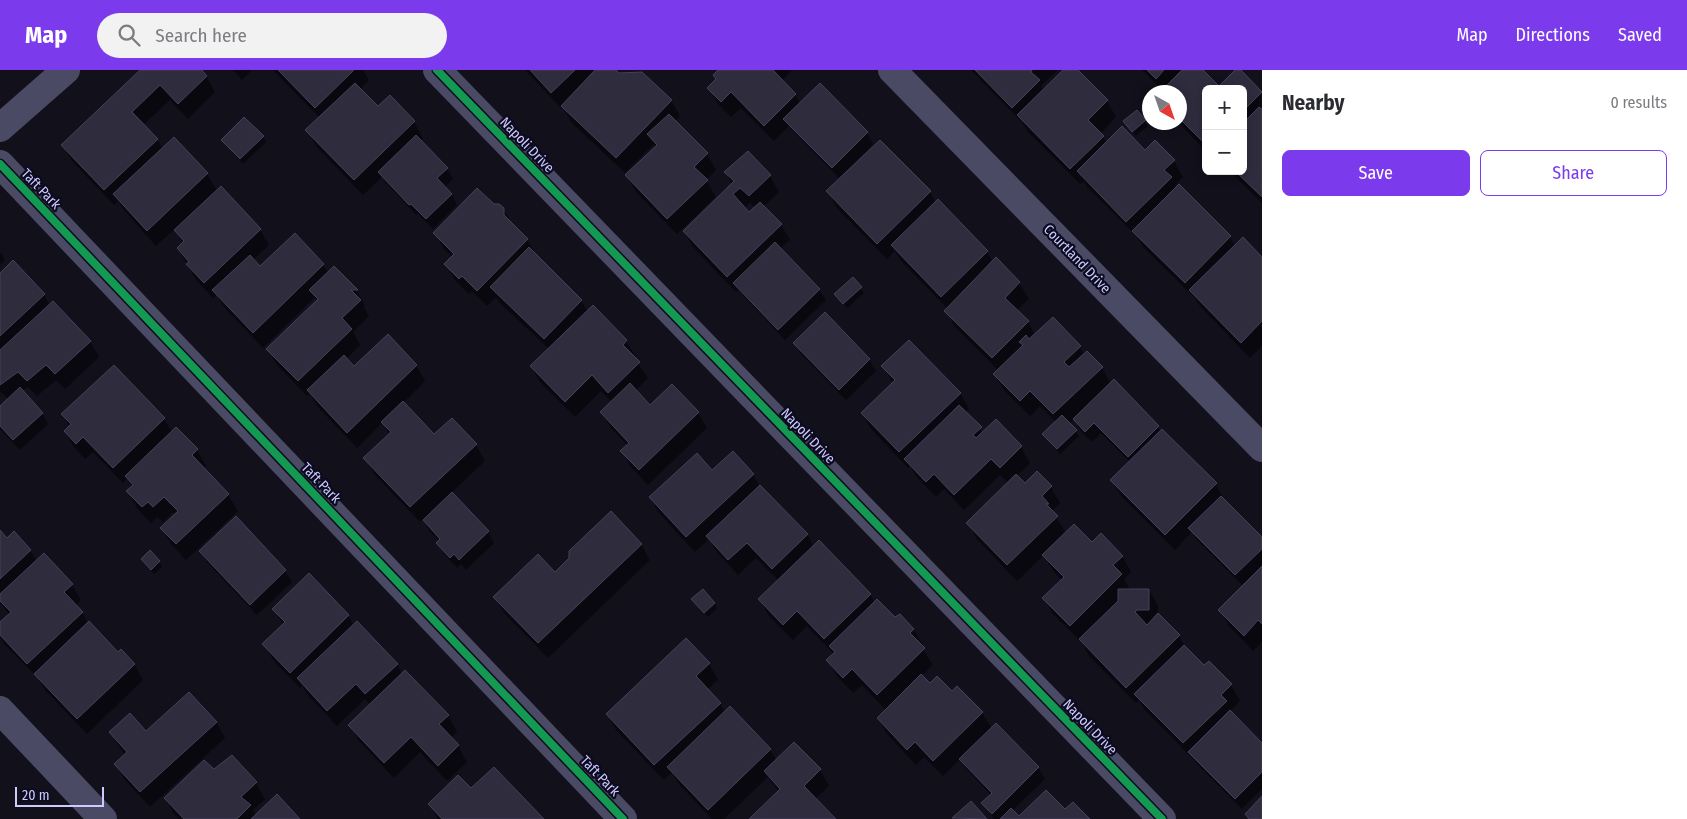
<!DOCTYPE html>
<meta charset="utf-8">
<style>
body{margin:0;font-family:"Fira Sans Condensed",sans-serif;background:#f2f2f3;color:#2b2b33}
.controls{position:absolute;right:15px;top:15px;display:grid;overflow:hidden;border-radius:8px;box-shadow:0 2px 12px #0003}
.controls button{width:45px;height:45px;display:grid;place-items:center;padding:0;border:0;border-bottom:1px solid #e1e1e2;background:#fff;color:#2b2b33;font:25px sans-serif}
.compass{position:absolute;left:1142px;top:15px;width:45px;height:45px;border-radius:50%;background:#fff;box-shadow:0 2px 12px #0003;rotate:140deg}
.scale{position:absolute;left:15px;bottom:12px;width:89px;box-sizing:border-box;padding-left:5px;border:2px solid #cdcaff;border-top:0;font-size:14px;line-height:18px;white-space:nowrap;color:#cdcaff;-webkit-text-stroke:4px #0d0b20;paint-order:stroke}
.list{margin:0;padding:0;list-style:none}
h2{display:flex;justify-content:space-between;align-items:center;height:65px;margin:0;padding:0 20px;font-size:21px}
h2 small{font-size:16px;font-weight:400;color:#7c7c81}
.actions{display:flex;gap:10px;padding:15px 20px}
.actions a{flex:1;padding:11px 0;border:1px solid #7c3aed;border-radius:8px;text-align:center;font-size:18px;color:#7c3aed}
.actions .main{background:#7c3aed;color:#fff}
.icon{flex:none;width:28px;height:28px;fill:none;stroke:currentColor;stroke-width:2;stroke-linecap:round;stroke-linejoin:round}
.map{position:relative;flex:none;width:1262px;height:749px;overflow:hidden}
header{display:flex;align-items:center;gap:30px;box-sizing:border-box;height:70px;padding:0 25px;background:#7c3aed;color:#fff}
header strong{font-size:24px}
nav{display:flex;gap:28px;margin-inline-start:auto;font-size:18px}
.search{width:350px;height:45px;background:#f2f2f3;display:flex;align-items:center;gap:12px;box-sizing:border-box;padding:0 18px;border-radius:28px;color:#7c7c81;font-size:19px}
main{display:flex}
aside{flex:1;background:#fff}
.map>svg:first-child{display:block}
</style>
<header>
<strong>Map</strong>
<div class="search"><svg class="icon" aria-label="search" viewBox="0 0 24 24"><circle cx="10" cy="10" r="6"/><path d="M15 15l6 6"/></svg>Search here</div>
<nav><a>Map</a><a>Directions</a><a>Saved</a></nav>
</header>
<main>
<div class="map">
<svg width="1262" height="749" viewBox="0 0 1262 749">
<rect width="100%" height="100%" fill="#11101b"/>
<g fill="#0007" fill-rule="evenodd">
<polygon points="142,0 200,0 206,6 215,22 188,49 170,30 143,55 157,70 163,79 207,104 217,121 260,160 269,175 253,190 260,198 294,165 323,195 328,203 334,198 357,221 365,236 363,236 369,246 353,262 360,275 346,289 354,298 416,295 425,311 403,333 434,366 452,349 476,375 485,391 451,423 488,462 494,473 466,500 461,494 457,498 444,484 438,474 440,471 430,462 423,449 420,452 374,404 365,388 390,365 383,352 357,378 317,336 310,324 307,326 277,295 268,279 317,231 315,227 263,278 223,236 217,225 213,228 197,211 178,179 183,174 175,159 156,176 124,140 118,131 114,135 72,91 63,75"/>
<polygon points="233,0 252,0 242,10"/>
<polygon points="273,0 363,0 369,10 360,19 378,38 414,52 423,68 420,71 447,98 453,109 444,118 451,124 457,135 433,159 418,144 416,145 386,113 382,107 363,125 316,76 307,60 320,48"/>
<polygon points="525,0 614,0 618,4 671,30 680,46 675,51 707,84 716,100 706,110 716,127 677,164 636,122 627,106 656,77 654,74 625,103 571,52 562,36 561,38"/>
<polygon points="719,0 792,0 782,11 795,25 801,34 867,63 873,74 839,108 789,56 774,71 741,38 731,47 718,34 709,18 717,10"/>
<polygon points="971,0 1058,0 1041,16 1044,20 1064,0 1076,0 1107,31 1116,47 1100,64 1107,73 1145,81 1174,91 1183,107 1175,115 1177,118 1179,116 1230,167 1235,177 1262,189 1262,276 1250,288 1200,236 1195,228 1143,177 1137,166 1087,117 1084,111 1080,114 1028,62 1022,52"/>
<polygon points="1142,0 1201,0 1219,18 1237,0 1239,0 1261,22 1262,133 1230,101 1243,101 1243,19 1206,19 1206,81 1178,52 1180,52 1180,22 1162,22 1163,21"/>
<polygon points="1137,42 1148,56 1136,66 1125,52"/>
<polygon points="263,67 266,72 243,94 225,75 222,70"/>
<path d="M725,102L770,106L779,122L763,137L781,155L790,170L780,179L819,220L826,230L785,270L738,220L736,222L693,177L684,161L732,114ZM750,133L755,138L749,144L744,138Z"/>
<polygon points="828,122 930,122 936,133 987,182 993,192 1019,213 1029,229 1016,241 1028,252 1035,265 1080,276 1084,285 1102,298 1111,314 1158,357 1161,362 1216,414 1224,430 1262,468 1262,572 1253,581 1229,556 1220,540 1243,516 1196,469 1192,462 1175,480 1121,426 1112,411 1130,392 1101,363 1092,372 1081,361 1074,349 1069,354 1079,366 1060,384 1044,364 1056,352 1040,336 1030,346 1004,320 994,304 998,300 955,257 946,241 948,239 901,191 895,181 887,189 837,138"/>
<polygon points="493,135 503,139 512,154 527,170 537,186 581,231 588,242 593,237 626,271 636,287 634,288 648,308 635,321 650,337 698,343 707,358 648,415 631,397 622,381 628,376 611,358 602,343 612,332 601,321 575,347 540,312 531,296 549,279 500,233 496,227 487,236 472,221 469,224 455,210 446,194 453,188 444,179 435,163"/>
<polygon points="0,182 5,190 0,195"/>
<polygon points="0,205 44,225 50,235 90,272 99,287 65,319 56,310 37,326 28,317 22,321 42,343 48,354 20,380 0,359 0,337 9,330 0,321"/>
<polygon points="853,209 864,223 847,238 836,224"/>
<polygon points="824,244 869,290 876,301 846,330 801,284 795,273"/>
<polygon points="114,296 164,349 172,362 197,380 206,396 203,399 228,425 238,441 186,490 171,474 162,458 176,445 173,442 163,452 157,447 151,453 137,438 128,422 132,417 127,409 123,413 93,382 85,389 74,377 65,362 70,357 63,344"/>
<polygon points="883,296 960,323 969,339 965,343 983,363 995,351 1021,377 1030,393 1017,406 1025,415 1051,417 1060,433 1052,441 1066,463 1122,486 1131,502 1124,509 1130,520 1149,520 1158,536 1158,544 1179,566 1186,579 1204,597 1231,615 1240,631 1231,640 1234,646 1262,675 1262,719 1242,739 1196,693 1193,688 1193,689 1145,640 1139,630 1136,633 1089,586 1081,570 1080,571 1053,544 1044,528 1062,510 1053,501 1044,485 1017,511 977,469 968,453 1009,413 1000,405 964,440 944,419 936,427 915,405 910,396 908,398 871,359 862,343 893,313"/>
<polygon points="733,383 753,405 760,417 807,464 814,477 870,524 875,533 895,549 913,559 923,575 921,577 933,595 921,606 930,615 952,623 982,643 992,659 1038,698 1045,709 1012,741 1019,748 1065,741 1088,749 994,749 983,733 991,725 967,700 960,689 943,706 924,687 916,695 887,664 878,648 886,640 862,615 853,623 837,606 828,590 834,584 807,556 793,570 769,546 760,530 779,511 756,488 738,505 717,482 709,469 695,482 659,443 650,427 712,401"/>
<polygon points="236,448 285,501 292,512 257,545 207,492 201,481"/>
<polygon points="0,462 7,470 30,480 37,492 72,515 81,530 75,536 82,542 88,554 118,584 134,594 143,610 87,664 45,620 38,608 4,574 0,566 0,554 9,545 1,533 0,534"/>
<polygon points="641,474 650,490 548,588 504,543 495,527 555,503"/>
<polygon points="142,489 159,492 162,497 154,504"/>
<polygon points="309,505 348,546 354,555 397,594 402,604 405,601 448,646 457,662 451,668 458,676 467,692 447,711 420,682 394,708 359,671 350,655 371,635 365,629 337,656 307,624 302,616 300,618 273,590 264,574 283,555 274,539"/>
<polygon points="693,530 714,533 717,538 708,547"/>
<polygon points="686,570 709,594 718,610 707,620 720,633 725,643 730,637 770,680 777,691 820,700 829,716 815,729 834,749 751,749 779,722 768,707 724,749 712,749 678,713 672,703 664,710 616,660 607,644"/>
<polygon points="216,652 225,668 150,737 125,710 116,695 126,685 120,678 111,662 146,663"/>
<polygon points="214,701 256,713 265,729 253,740 256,746 298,749 179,749 174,744 165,728"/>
<polygon points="471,720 542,749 438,749 429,734"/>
<polygon points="971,733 985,749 954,749 954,748"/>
</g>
<g fill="#2f2c3e" stroke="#44415a">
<polygon points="140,0 202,0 207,6 178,34 160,15 132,42 158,69 104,120 61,75"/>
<polygon points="278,0 354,0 315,38"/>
<polygon points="530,0 575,0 551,23"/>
<polygon points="595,0 616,0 619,3 642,2 672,30 616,88 561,36"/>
<polygon points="718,0 773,0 796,24 764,56 731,22 721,32 707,18 716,9 713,5"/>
<polygon points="975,0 1032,0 1031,2 1040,10 1012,38"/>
<polygon points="1063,0 1078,0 1108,30 1088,50 1104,66 1070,99 1017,45"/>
<polygon points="1147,0 1164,0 1156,9"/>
<polygon points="1182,0 1203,0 1219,16 1235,0 1241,0 1262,22 1243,41 1243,19 1206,19 1206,75 1180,49 1180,22 1160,22"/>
<polygon points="355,13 378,36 390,25 415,51 354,110 305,60"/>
<polygon points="820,13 868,62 832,98 783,49"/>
<polygon points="1259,37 1262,39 1262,127 1235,101 1243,101 1243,53"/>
<polygon points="1137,40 1146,50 1132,62 1123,51"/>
<polygon points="669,44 708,83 694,97 708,110 667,149 625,105 657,75 647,64"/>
<polygon points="244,47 264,66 240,89 221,70"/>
<polygon points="1122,56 1145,80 1155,70 1175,90 1164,100 1172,107 1126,152 1077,101"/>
<polygon points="416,65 448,98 437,108 452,124 426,149 411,134 409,135 378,102"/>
<polygon points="174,67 208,103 147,161 113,124"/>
<polygon points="880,70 931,121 877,174 826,121"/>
<polygon points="748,81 771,105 749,126 740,118 733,124 749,142 760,132 782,154 727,207 683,161 734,111 724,102"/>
<polygon points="1179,114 1231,166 1185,213 1132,161"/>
<polygon points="221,116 261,159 204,213 186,194 189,192 177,178 184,171 174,160"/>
<polygon points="477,118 494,134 499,134 504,138 504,145 528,169 477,221 462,206 459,209 444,194 454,184 433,163"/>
<polygon points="938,129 988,181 941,227 891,175"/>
<polygon points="295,163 324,194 253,263 212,220 250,185 260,196"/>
<polygon points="1243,167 1262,187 1262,251 1241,273 1189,220"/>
<polygon points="775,172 820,219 778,260 733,213"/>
<polygon points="529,177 582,230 544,269 490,217"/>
<polygon points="996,187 1020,212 1005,228 1029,251 992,288 944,241"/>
<polygon points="13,190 45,224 0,266 0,203"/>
<polygon points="334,196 358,220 351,220 361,230 342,248 352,259 298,311 266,279 318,229 309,220"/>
<polygon points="853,207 862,217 843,234 834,224"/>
<polygon points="53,231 91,271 55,304 46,295 27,311 18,302 0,315 0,280"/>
<polygon points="593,235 627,270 623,275 640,292 608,323 592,305 565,332 530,296"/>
<polygon points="825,242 870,289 839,320 793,273"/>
<polygon points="1053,247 1081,276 1064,292 1069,297 1087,281 1103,297 1053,344 1030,321 1020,331 993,304 1023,275 1019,272 1026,265 1029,269"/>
<polygon points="388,264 417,295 347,363 307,320 344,285 354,296"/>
<polygon points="909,270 961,323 899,382 861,343 895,310 881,296"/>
<polygon points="114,295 165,348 113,398 83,367 76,374 64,361 71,354 61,344"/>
<polygon points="1114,309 1159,356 1128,387 1094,353 1085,362 1073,349"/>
<polygon points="630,313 650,335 672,314 699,342 639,400 620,381 629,373 600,342"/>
<polygon points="20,317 43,343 13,370 0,356 0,336"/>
<polygon points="403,331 434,364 452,348 477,374 410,437 363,388 391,362 381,352"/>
<polygon points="959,335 982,357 973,365 976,368 996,349 1022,376 1000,398 991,389 954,425 934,404 926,412 904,389"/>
<polygon points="1062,345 1077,360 1057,379 1042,364"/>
<polygon points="176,357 198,379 192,385 229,424 176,474 160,458 178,441 164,427 153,437 148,432 142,437 126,421 133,415 125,406"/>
<polygon points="1162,359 1217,413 1165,465 1110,410"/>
<polygon points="733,381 754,404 686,467 649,427 697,383 712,400"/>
<polygon points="1037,401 1052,416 1042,426 1049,434 1046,434 1058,446 1007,495 966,453 1016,404 1025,413"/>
<polygon points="760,415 808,464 772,499 747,473 728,490 706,466"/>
<polygon points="452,422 489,461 459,490 454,484 450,488 436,473 440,469 423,450"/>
<polygon points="1221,426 1262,467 1262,479 1235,505 1188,458"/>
<polygon points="611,441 642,474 538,573 493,527 538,484 555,502 569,488 569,481"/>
<polygon points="236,446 286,500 250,535 199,481"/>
<polygon points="1074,454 1092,472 1101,463 1123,486 1113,495 1122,504 1070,556 1042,528 1064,507 1042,485"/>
<polygon points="0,460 7,468 14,461 31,480 0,509"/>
<polygon points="819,470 871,524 824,569 797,541 783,555 758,529"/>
<polygon points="150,480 160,491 151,500 141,489"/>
<polygon points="44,483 73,514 64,522 83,542 27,594 0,565 0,552 11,542 0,531 0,524"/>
<polygon points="1262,496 1262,554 1258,550 1244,566 1218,540"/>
<polygon points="309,503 349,545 290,603 262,574 285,552 272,539"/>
<polygon points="703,519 715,533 704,543 691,529"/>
<polygon points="1118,519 1149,519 1149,540 1137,540 1135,542 1147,555 1158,543 1180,565 1126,618 1079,569 1118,531"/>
<polygon points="877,529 895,547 900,544 914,559 910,563 925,578 877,625 852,599 843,608 826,590 835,582 829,576"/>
<polygon points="89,551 118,582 121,579 135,594 77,649 34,604"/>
<polygon points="357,551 398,594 365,624 356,614 327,641 297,608"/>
<polygon points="686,568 710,593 696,606 721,633 654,695 606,644"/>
<polygon points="1184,575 1204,595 1209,591 1232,614 1221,625 1227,631 1183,673 1134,624"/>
<polygon points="405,600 449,645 439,654 459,675 438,696 411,667 384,693 348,655"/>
<polygon points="921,604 930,613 937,606 952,621 957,616 983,642 933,691 915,672 907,680 877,648"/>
<polygon points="189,622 217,652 140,722 114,694 127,682 109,662 130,643 146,661"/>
<polygon points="730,636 771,679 708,740 667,697"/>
<polygon points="1230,640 1262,673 1262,702 1235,729 1188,682"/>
<polygon points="996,653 1039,697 992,744 981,733 992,723 959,689"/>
<polygon points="794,672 821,699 804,716 836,749 749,749 780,719 764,701"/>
<polygon points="232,685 257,712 241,727 251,735 237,749 184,749 164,728 204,690 214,699"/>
<polygon points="494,697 544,749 442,749 428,734 458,705 471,718"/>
<polygon points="1046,720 1065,739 1073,732 1090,749 1000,749 1011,738 1019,746"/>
<polygon points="277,724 300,749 251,749"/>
<polygon points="1262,726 1262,749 1249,749 1245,744"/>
<polygon points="971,731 987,749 952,748"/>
</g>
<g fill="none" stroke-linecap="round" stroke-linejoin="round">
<g stroke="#4a4a64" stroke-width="28">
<polyline points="437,0 1162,749"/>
<polyline points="892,0 1262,378"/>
<polyline points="0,58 66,0"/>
<polyline points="0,94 623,749"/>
<polyline points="0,640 103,749"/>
</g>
<g stroke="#0d0b20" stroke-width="11">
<g id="cycleway">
<polyline points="437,0 1162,749"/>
<polyline points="0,94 623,749"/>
</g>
</g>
<use href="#cycleway" stroke="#139951" stroke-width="8"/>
</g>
<g text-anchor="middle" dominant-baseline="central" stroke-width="4.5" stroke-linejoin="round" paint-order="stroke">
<g font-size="14" fill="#cdcaff" stroke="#0d0b20">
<text transform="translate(527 75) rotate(46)">Napoli Drive</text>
<text transform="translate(41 119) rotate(46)">Taft Park</text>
<text transform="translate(1077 189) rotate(46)">Courtland Drive</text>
<text transform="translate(808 366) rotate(46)">Napoli Drive</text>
<text transform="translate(321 413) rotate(46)">Taft Park</text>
<text transform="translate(1090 657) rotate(46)">Napoli Drive</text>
<text transform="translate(600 706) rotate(46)">Taft Park</text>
</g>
</g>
</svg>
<div class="controls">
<button>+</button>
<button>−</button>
</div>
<svg class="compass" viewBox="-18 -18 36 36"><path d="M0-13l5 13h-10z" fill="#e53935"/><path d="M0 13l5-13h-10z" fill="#7c7c81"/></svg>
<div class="scale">20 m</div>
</div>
<aside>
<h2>Nearby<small>0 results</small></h2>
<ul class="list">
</ul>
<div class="actions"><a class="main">Save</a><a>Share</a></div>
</aside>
</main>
